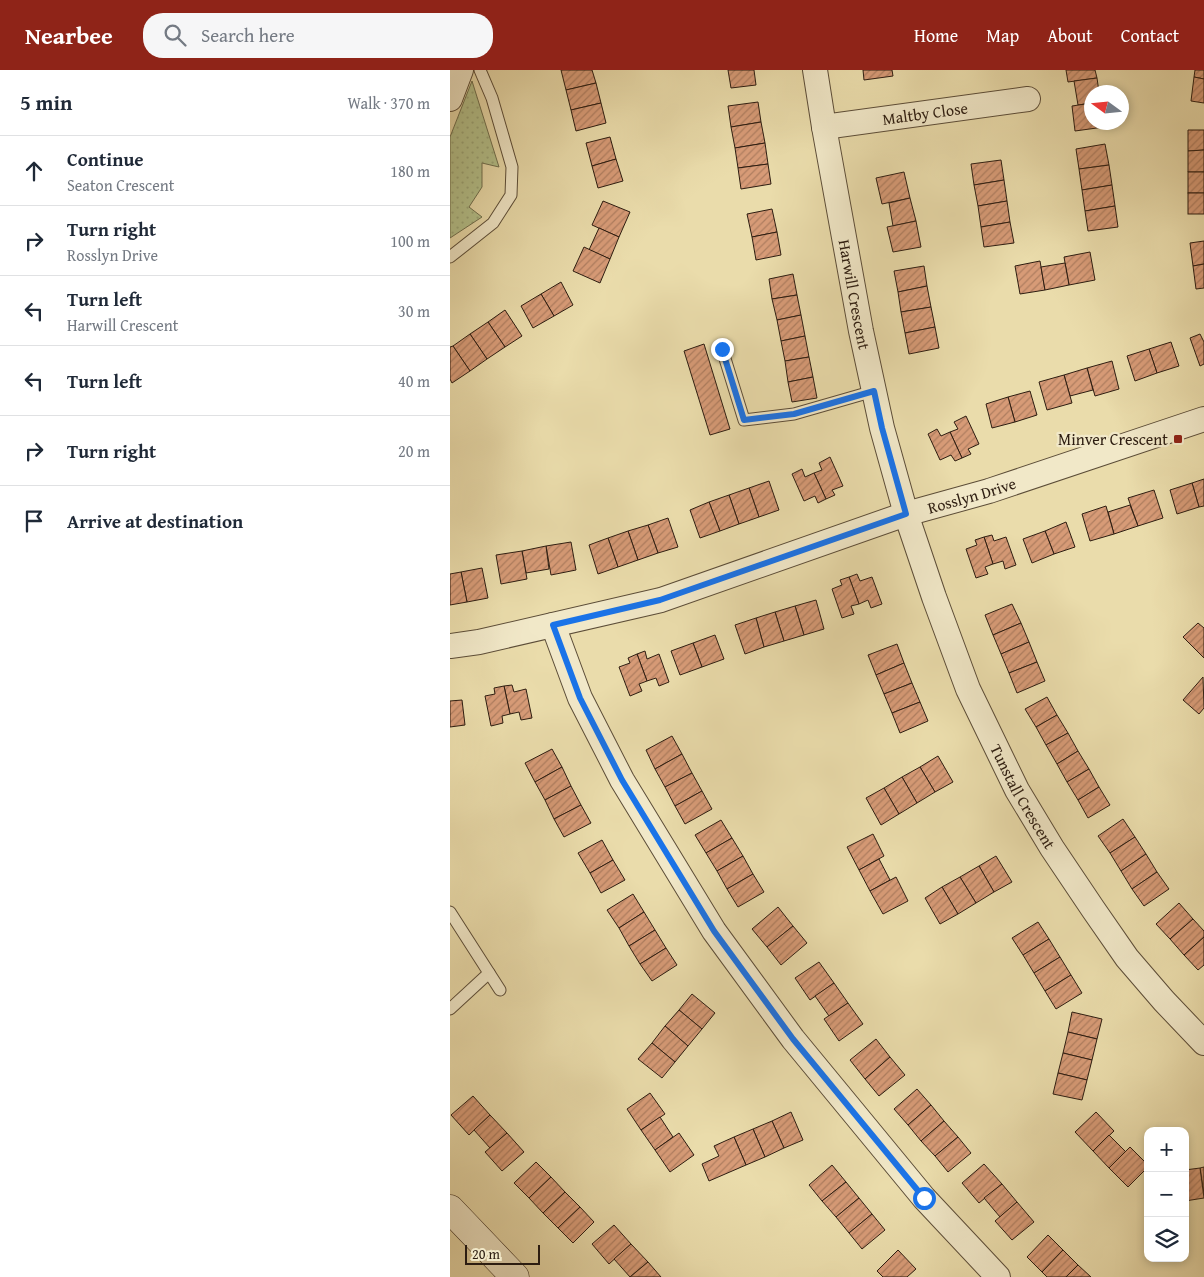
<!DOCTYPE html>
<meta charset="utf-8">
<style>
body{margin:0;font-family:"Gentium Book Plus",serif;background:#f6f6f7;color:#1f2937}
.controls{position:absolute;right:15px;bottom:15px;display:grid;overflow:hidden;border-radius:10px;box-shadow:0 2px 8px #0003}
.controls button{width:45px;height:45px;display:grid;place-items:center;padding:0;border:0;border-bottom:1px solid #e0e1e3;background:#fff;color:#1f2937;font:25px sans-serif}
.compass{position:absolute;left:634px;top:15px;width:45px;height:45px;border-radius:50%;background:#fff;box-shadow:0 2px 8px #0003;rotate:285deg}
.scale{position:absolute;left:15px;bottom:12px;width:75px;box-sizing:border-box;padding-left:5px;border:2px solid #2d1d11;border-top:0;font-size:14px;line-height:18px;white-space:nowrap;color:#2d1d11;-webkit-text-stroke:4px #f1e8c8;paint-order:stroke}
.stop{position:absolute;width:15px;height:15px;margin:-11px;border:4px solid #1a73e8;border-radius:50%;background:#fff}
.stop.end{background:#1a73e8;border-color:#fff;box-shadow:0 1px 5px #0008}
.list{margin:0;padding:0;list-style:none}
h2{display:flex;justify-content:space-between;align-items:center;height:65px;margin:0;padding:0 20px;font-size:21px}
h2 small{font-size:16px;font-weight:400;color:#747a83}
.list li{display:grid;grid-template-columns:32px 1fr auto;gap:15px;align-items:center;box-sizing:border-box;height:70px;padding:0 20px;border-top:1px solid #e0e1e3}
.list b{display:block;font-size:19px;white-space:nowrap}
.list p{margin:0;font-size:16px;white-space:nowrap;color:#747a83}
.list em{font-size:16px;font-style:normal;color:#747a83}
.icon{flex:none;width:28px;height:28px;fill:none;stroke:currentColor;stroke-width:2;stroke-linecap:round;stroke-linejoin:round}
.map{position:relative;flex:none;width:754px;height:1207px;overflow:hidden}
header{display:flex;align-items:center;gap:30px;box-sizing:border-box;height:70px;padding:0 25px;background:#8f2418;color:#fff}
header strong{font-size:24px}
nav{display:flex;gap:28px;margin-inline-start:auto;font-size:18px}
.search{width:350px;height:45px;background:#f6f6f7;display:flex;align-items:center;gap:12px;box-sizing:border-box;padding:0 18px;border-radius:20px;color:#747a83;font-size:19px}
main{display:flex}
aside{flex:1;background:#fff}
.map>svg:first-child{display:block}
</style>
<header>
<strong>Nearbee</strong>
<div class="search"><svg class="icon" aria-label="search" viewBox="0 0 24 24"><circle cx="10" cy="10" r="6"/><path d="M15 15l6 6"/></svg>Search here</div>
<nav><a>Home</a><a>Map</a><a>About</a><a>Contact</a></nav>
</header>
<main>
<aside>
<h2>5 min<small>Walk · 370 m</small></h2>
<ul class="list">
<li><svg class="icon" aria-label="ahead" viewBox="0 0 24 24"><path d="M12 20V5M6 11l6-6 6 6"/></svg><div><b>Continue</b><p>Seaton Crescent</p></div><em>180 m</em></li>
<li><svg class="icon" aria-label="right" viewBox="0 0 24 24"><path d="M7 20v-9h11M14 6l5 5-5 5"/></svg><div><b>Turn right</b><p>Rosslyn Drive</p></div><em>100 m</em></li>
<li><svg class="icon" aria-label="left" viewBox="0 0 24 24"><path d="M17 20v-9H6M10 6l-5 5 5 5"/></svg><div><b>Turn left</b><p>Harwill Crescent</p></div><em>30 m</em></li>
<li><svg class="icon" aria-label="left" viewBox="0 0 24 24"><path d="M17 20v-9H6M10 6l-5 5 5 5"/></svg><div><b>Turn left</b></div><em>40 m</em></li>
<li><svg class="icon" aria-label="right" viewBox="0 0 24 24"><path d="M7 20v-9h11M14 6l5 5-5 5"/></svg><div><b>Turn right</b></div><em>20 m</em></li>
<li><svg class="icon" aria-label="arrive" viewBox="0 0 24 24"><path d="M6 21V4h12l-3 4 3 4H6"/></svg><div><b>Arrive at destination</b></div></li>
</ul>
</aside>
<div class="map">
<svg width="754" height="1207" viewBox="0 0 754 1207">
<defs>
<pattern id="grass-dots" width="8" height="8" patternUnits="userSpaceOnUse" patternTransform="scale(1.25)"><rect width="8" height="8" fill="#b4c18b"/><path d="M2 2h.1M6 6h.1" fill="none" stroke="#9ba577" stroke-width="1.8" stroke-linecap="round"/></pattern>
<pattern id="building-hatch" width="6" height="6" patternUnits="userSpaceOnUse" patternTransform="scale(1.25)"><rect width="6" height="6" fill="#d79b77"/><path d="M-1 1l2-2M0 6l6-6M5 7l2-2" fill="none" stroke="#af7e60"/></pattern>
</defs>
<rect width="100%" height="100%" fill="#eadcab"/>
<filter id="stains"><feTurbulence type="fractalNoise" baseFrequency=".004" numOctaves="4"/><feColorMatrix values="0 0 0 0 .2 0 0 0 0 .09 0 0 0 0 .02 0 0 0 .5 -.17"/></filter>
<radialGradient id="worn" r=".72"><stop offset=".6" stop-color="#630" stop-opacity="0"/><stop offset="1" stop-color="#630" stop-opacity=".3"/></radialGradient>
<polygon fill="url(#grass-dots)" stroke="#706f4e" points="22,11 49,97 32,93 32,117 19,137 32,147 0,168 0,67"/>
<g fill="url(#building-hatch)" stroke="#2d1d11">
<polygon points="111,0 142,0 146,13 116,20"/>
<polygon points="278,0 304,0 306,15 281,18"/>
<polygon points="413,0 442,0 443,6 414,10"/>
<polygon points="616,0 645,0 647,8 618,12"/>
<polygon points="745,0 754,0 754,9 744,7"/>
<polygon points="744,7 754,9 754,33 741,31"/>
<polygon points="647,8 649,22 642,22 642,33 628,35 624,11"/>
<polygon points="146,13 151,33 121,40 116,20"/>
<polygon points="308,32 311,52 281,57 278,36"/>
<polygon points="151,33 156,53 126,61 121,40"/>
<polygon points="642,33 642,52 653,52 654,57 625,61 622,36"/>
<polygon points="311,52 315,73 285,78 281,57"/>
<polygon points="738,60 754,60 754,80 738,81"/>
<polygon points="160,67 166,89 142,96 136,73"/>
<polygon points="315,73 318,94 288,98 285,78"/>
<polygon points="655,74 659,95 629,99 626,79"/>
<polygon points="754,80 754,102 738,102 738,81"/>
<polygon points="166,89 173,111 148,118 142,96"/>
<polygon points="551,90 554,110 524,115 521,94"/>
<polygon points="318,94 321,114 291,119 288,98"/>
<polygon points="659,95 662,115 632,120 629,99"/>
<polygon points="454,102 460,128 432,134 426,108"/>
<rect x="738" y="102" width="16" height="21"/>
<polygon points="554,110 557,131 528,136 524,115"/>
<polygon points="662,115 665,136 635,141 632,120"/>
<rect x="738" y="123" width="16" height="21"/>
<polygon points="460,128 466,151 443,156 439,133"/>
<polygon points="153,131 180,142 169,167 142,155"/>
<polygon points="557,131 560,152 531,157 528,136"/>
<polygon points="665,136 668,157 638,161 635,141"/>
<polygon points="322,139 327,162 302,167 297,144"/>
<polygon points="466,151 471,177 443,182 437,157"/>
<polygon points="560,152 564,173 534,177 531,157"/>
<polygon points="149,158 169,167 160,189 139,180"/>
<polygon points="327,162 331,185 306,190 302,167"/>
<polygon points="754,171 754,194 743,196 740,173"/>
<polygon points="134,177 160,189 150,213 123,201"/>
<polygon points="640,182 645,210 619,215 614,187"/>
<polygon points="590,191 595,220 570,224 565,196"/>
<polygon points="615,193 619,215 595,220 591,197"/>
<polygon points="754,194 754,218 746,219 743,196"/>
<polygon points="474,196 477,216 448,222 444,201"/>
<polygon points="343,204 347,225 322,229 319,209"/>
<polygon points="111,212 123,235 104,246 91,224"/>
<polygon points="477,216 481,237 451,242 448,222"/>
<polygon points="91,224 104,246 83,258 71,236"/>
<polygon points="347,225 351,245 327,250 322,229"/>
<polygon points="481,237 485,257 455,263 451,242"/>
<polygon points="55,240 72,266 55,277 38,252"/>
<polygon points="351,245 355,266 331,271 327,250"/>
<polygon points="38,252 55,277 37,289 20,264"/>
<polygon points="485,257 489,278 459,284 455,263"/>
<polygon points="20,264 37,289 20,301 3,276"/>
<polygon points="750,264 754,272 754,294 750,296 740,268"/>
<polygon points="355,266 359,287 335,291 331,271"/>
<polygon points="721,272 729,296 707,303 699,279"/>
<polygon points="254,274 280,359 260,365 234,281"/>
<polygon points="3,276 20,301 2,313 0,309 0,277"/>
<polygon points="699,279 707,303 685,311 677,286"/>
<polygon points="359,287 363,307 338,312 335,291"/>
<polygon points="662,291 669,319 645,326 637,298"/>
<polygon points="637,298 643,320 620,326 614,305"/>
<polygon points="614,305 622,333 597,340 589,312"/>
<polygon points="363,307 367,328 342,332 338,312"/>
<polygon points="580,321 587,345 565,352 558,327"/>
<polygon points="558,327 565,352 542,358 536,334"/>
<polygon points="516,346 529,374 518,379 521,384 512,388 500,362 508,359 504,352"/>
<polygon points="487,359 491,366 500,362 512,388 505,391 501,385 490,390 478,364"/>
<polygon points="380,387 393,416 382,420 385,425 376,429 364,403 372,400 369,393"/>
<polygon points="352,399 355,407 364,403 376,429 368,433 365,426 354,431 342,404"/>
<polygon points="754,409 754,436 749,437 742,413"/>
<polygon points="319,411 329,440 309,447 299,418"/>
<polygon points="742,413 749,437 727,444 720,420"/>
<polygon points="299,418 309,447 289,454 279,425"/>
<polygon points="704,420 713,448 688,456 678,428"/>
<polygon points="279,425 289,454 270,461 259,432"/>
<polygon points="259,432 270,461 250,468 240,440"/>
<polygon points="680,435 688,456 664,464 658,442"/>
<polygon points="656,436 664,464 640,471 632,444"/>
<polygon points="218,448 228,477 208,483 198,455"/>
<polygon points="616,452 625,477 604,484 595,461"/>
<polygon points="198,455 208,483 188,490 178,461"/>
<polygon points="178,461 188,490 168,497 158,468"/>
<polygon points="595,461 604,484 582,493 573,469"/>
<polygon points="542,465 544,471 556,467 566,495 555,499 553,491 543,494 534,467"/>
<polygon points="534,467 543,494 535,497 538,504 526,508 516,479 527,475 525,470"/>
<polygon points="158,468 168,497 148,504 139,475"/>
<polygon points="121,472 126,500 101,505 96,476"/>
<polygon points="96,476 99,499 76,503 72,481"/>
<polygon points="72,481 77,509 51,514 46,485"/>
<polygon points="32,498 38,528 17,532 11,502"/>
<polygon points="11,502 17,532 0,535 0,504"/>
<polygon points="407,504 410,511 422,507 432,534 421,538 418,530 409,534 399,507"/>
<polygon points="399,507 409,534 401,536 404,544 392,548 382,519 392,515 390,510"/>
<polygon points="366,530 374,559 354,565 345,536"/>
<polygon points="562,534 571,553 543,565 535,545"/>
<polygon points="345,536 354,565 334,571 325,542"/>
<polygon points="325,542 334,571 314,577 306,548"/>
<polygon points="306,548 314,577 295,584 285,555"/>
<polygon points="571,553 579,572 551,584 543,565"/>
<polygon points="748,553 754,558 754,588 733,567"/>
<polygon points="265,565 274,589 252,597 243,573"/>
<polygon points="579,572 587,592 559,603 551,584"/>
<polygon points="243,573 252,597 230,605 221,581"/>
<polygon points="447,574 454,593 426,605 418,585"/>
<polygon points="195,581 197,589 209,584 219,612 209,616 206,608 197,611 187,584"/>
<polygon points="187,584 197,611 189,614 192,621 180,626 169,597 180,593 178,588"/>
<polygon points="587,592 595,611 567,623 559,603"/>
<polygon points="454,593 462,613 434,624 426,605"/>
<polygon points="753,607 754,638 749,644 733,630"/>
<polygon points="462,613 470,632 442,643 434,624"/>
<polygon points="62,615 64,622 76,619 82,648 71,650 69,642 60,644 54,616"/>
<polygon points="54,616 60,644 52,646 53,653 41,656 35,626 45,624 44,618"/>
<polygon points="597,627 607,645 586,657 575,639"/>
<polygon points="12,630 15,655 0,657 0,631"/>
<polygon points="470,632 478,651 450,663 442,643"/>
<polygon points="607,645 618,663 596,675 586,657"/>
<polygon points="618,663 628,681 607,694 596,675"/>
<polygon points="222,666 232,684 205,699 196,680"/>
<polygon points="102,679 112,697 85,712 75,693"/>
<polygon points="628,681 639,699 617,712 607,694"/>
<polygon points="232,684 242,703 215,717 205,699"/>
<polygon points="488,686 503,712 485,722 470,697"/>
<polygon points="112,697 121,716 95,730 85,712"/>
<polygon points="470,697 485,722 467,733 452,707"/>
<polygon points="639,699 649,717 628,730 617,712"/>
<polygon points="242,703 252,721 225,736 215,717"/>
<polygon points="452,707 467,733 449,744 434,718"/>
<polygon points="121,716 131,735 104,749 95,730"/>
<polygon points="649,717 660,735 638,748 628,730"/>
<polygon points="434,718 449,744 431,755 416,728"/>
<polygon points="252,721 262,739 235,754 225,736"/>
<polygon points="131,735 141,753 114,767 104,749"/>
<polygon points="673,749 685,767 660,783 648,766"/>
<polygon points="271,750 282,768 256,783 245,765"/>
<polygon points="423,764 434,786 409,800 397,777"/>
<polygon points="685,767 696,784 671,801 660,783"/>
<polygon points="282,768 293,786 267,801 256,783"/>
<polygon points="152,770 163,790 140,803 128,783"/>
<polygon points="696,784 707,802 682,819 671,801"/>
<polygon points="293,786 303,804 277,819 267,801"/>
<polygon points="546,786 562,812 544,822 529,796"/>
<polygon points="429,789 440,810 420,821 409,800"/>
<polygon points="163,790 175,810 151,823 140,803"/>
<polygon points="529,796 544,822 526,833 510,807"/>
<polygon points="707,802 719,819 694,836 682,819"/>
<polygon points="303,804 314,822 288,837 277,819"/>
<polygon points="446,807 458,831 433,844 420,821"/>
<polygon points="510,807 526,833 508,844 492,817"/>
<polygon points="492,817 508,844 490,854 475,828"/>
<polygon points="183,824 194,842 169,858 157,840"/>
<polygon points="729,833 743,849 720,869 706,854"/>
<polygon points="328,837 343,856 317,877 302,859"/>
<polygon points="194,842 205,860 179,876 169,858"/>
<polygon points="743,849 754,861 754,867 734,885 720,869"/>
<polygon points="588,852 599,869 573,885 562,868"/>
<polygon points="343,856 357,873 331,895 317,877"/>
<polygon points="205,860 216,878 190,894 179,876"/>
<polygon points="754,867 754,895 748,900 734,885"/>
<polygon points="599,869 610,887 584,903 573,885"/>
<polygon points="216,878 227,895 202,911 190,894"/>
<polygon points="610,887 621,905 595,921 584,903"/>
<polygon points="369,892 384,913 360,930 345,908"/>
<polygon points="621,905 632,923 606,939 595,921"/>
<polygon points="384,913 398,933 379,946 365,926"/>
<polygon points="242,924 265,943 252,959 229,940"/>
<polygon points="398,933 413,954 389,971 374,949"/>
<polygon points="229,940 252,959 238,976 215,956"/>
<polygon points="622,942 652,949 647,969 618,962"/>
<polygon points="215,956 238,976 225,992 202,973"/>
<polygon points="618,962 647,969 642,990 613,983"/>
<polygon points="426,969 440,987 415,1009 400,990"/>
<polygon points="202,973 225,992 212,1008 188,989"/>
<polygon points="613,983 642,990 637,1010 608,1003"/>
<polygon points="440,987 455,1005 429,1026 415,1009"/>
<polygon points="608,1003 637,1010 632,1030 603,1024"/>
<polygon points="467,1019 481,1035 458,1055 444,1039"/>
<polygon points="200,1023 215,1044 191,1060 177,1039"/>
<polygon points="23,1026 40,1045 19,1065 1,1045"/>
<polygon points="481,1035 494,1051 471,1071 458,1055"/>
<polygon points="341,1042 353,1070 334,1078 322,1051"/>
<polygon points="646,1042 664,1061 643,1081 625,1062"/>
<polygon points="40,1045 57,1063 40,1078 24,1060"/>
<polygon points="210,1047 223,1067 205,1080 191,1060"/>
<polygon points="322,1051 334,1078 315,1087 303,1059"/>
<polygon points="494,1051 508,1067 485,1086 471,1071"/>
<polygon points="303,1059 315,1087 296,1095 284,1067"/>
<polygon points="57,1063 74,1082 52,1101 35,1082"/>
<polygon points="229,1063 244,1085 220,1102 205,1080"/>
<polygon points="659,1065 676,1082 659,1098 643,1081"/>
<polygon points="284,1067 296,1095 259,1111 252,1094 269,1086 264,1076"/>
<polygon points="508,1067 521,1083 498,1102 485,1086"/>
<polygon points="680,1077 698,1095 698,1097 678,1117 659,1098"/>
<polygon points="86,1092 101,1107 79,1128 64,1113"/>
<polygon points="534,1094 552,1114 529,1133 512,1113"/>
<polygon points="382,1095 396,1112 372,1131 359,1115"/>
<polygon points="754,1097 754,1124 750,1098"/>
<polygon points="750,1098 754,1128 735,1131 735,1100"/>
<polygon points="101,1107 115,1122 93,1143 79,1128"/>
<polygon points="396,1112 409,1128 386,1147 372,1131"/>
<polygon points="552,1114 567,1132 550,1147 534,1128"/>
<polygon points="115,1122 130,1137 108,1158 93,1143"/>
<polygon points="409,1128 422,1144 399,1163 386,1147"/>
<polygon points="567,1132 584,1152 562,1170 545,1151"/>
<polygon points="130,1137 144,1152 123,1173 108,1158"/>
<polygon points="422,1144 435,1160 412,1179 399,1163"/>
<polygon points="164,1155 181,1174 159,1194 142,1174"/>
<polygon points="598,1165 613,1180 592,1202 577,1187"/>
<polygon points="181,1174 198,1192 180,1207 164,1189"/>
<polygon points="448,1180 466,1199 457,1207 433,1207 427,1201"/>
<polygon points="613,1180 628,1195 616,1207 597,1207 592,1202"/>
<polygon points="198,1192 211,1207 180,1207"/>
<polygon points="628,1195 641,1207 616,1207"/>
</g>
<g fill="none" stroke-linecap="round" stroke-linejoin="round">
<g stroke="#5c4d38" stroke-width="13">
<g id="service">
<polyline points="0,187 43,153 61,125 62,97 42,28 30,0"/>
<polyline points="272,279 294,350 344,344 424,321"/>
<polyline points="0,842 50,920"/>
<polyline points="0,939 39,903"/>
</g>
</g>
<g stroke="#5c4d38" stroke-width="26">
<g id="minor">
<path id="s1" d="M365,0L374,57L411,261L432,358L456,444L484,527L518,619L567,720L602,778L643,839L677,888L714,931L754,973"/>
<polyline points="0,29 11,0"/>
<path id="s2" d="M374,57L578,29"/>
<polyline points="103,555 130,628 172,710 264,861 343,969 474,1128 548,1207"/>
<path id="s3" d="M0,576L29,572L211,530L456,444L539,421L754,349"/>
</g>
</g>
<g stroke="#2d1d11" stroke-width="29">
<polyline id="secondary" points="0,1139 65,1207"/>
</g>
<use href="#service" stroke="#f1e8c8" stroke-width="11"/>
<use href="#minor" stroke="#f1e8c8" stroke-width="24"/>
<use href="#secondary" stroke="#f1e8c8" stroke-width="28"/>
</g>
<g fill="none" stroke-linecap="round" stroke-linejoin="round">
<polyline stroke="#1a73e8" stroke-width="6" points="272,279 294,350 344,344 424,321 432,358 456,444 210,530 103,555 130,628 172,710 264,861 343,969 474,1128"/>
</g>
<rect fill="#8f2418" stroke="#f1e8c8" stroke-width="2" x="723" y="364" width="10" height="10" rx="2.5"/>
<g text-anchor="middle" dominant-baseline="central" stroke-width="4.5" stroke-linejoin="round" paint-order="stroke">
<g font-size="16" fill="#2d1d11" stroke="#f1e8c8">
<text stroke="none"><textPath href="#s2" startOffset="102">Maltby Close</textPath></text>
<text stroke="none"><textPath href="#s1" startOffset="228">Harwill Crescent</textPath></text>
<text stroke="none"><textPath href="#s3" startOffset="544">Rosslyn Drive</textPath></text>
<text stroke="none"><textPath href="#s1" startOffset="760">Tunstall Crescent</textPath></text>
</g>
<g font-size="16" fill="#2d1d11" stroke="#f1e8c8" text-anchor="end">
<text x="718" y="369">Minver Crescent</text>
</g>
</g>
<rect width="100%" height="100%" filter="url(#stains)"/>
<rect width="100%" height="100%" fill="url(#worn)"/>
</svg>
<div class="controls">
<button>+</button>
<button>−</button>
<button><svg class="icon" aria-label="layers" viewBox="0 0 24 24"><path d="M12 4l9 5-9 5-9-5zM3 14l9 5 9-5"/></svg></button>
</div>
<svg class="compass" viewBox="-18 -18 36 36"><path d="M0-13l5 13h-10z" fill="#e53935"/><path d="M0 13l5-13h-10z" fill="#747a83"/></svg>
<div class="scale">20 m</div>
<div class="stop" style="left:474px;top:1128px"></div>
<div class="stop end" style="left:272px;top:279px"></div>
</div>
</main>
